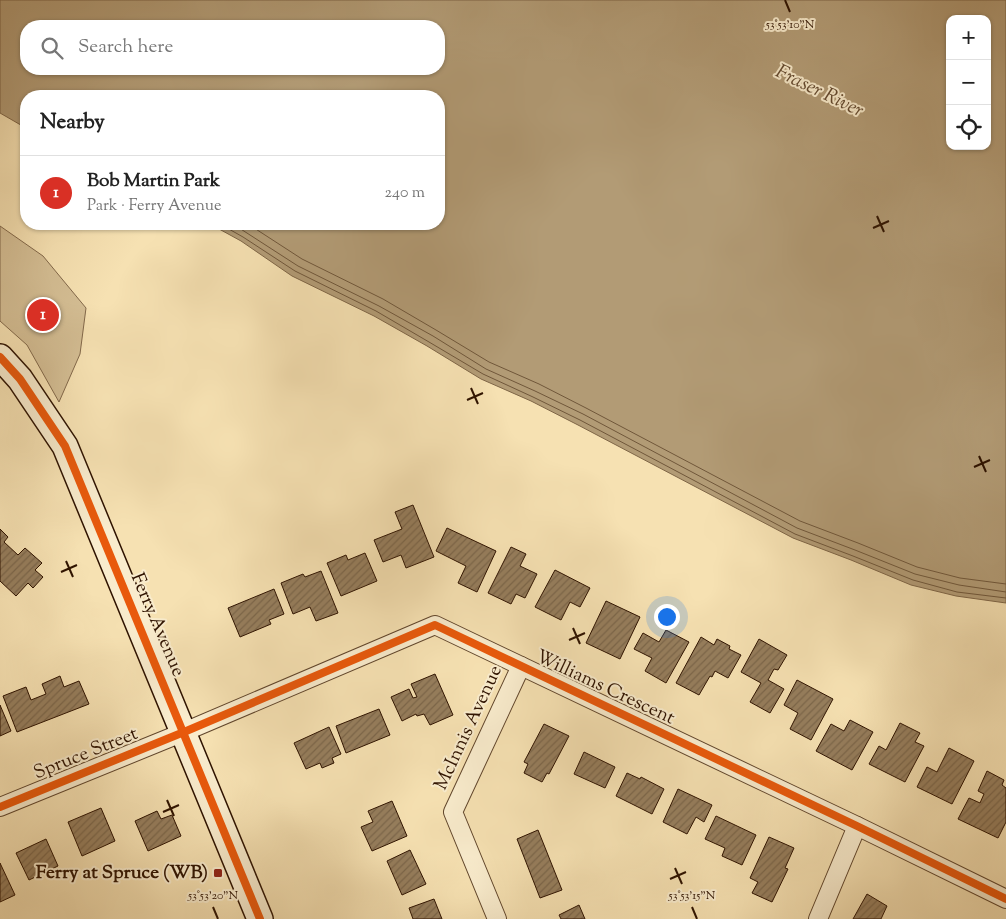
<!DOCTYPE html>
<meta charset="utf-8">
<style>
body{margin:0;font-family:"Sorts Mill Goudy",serif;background:#f6f6f6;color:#222}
.controls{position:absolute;right:15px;top:15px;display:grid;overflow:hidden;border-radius:10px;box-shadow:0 1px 4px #0004}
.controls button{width:45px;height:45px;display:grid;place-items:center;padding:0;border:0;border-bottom:1px solid #e0e0e0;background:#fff;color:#222;font:25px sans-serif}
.you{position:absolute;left:666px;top:616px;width:18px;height:18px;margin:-12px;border:4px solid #fff;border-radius:50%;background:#1a73e8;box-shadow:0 0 0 8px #1a73e833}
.badge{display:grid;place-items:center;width:32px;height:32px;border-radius:50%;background:#d93025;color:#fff;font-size:16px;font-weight:700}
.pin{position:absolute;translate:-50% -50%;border:2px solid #fff;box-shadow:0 1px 5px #0006}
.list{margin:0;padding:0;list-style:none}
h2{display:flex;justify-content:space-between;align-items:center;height:65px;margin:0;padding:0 20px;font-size:21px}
h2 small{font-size:16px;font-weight:400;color:#767676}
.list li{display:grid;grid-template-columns:32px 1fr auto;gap:15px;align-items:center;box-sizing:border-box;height:75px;padding:0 20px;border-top:1px solid #e0e0e0}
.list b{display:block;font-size:19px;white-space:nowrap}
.list p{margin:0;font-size:16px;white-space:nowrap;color:#767676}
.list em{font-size:16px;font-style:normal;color:#767676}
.icon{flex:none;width:28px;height:28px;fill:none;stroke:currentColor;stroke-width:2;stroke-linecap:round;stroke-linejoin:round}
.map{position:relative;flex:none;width:1006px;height:919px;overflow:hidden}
.search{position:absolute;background:#fff;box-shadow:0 1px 4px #0004;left:20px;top:20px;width:425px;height:55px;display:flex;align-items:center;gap:12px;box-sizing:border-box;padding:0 18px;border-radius:20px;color:#767676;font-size:19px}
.panel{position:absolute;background:#fff;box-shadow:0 1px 4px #0004;left:20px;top:90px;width:425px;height:140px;border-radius:20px}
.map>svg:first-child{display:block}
</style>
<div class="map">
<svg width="1006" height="919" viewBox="0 0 1006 919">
<defs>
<pattern id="building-hatch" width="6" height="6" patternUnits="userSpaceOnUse" patternTransform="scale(1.25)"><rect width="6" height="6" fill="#967e5d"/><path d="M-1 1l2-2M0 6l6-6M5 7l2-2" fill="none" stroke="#7b664a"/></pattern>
</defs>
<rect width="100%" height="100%" fill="#f6e1b2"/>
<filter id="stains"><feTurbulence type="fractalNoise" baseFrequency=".004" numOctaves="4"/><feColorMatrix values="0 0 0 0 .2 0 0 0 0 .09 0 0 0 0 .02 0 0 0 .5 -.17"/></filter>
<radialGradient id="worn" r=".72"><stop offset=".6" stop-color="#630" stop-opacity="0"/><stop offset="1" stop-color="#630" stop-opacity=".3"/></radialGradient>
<polygon fill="#d4be94" stroke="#82684a" points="0,226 43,256 86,308 80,354 59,402 27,345 0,321"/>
<path fill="#b29b75" stroke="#7e6546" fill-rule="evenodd" d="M0,0H1006V603L956,596L911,585L851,560L793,538L578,425L531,401L481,379L427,346L374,316L292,276L241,241L210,224H439V96H26V128L0,113ZM950,19H987V146H950ZM26,26H439V69H26Z"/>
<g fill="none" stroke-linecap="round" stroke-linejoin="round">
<g stroke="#70573a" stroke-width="1">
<polyline points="220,224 243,237 295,271 376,311 429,342 483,374 533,397 580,420 795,534 853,556 913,580 957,592 1006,598"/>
<polyline points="233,224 298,266 379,306 433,336 486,369 535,391 583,414 797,528 855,550 915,574 959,585 1006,592"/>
<polyline points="248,224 302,259 383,299 436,330 489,362 539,384 586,408 800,521 858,543 917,567 960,578 1006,584"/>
</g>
</g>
<g fill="url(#building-hatch)" stroke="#2f1300">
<polygon points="413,505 434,557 406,568 401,555 383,562 374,540 402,529 395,512"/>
<polygon points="447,528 496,551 477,592 458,583 466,566 436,551"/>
<polygon points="0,529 8,537 4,542 18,555 25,548 42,563 35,570 43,577 33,588 28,583 16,596 0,581"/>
<polygon points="511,547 526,554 520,566 537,574 525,598 516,594 511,604 488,593"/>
<polygon points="365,553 377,581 341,596 327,563 346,555 348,560"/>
<polygon points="555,570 590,588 580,607 570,602 561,620 535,607"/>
<polygon points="321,571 338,613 316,621 310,607 293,614 281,583 303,574 305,577"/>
<polygon points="274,589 284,614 269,620 271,624 240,637 228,608"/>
<polygon points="606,601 640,617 620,659 586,643"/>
<polygon points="666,630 689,642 666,683 645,671 652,658 634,649 643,633 659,642"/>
<polygon points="701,637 714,645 717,639 730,646 729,649 741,655 728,678 715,671 712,677 710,676 699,695 676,683"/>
<polygon points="759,639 787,655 778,670 774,669 768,680 784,689 770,713 750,702 761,683 741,672"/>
<polygon points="435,674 453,715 430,725 424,714 417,716 416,714 402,721 391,697 409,689 413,698 417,697 411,684"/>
<polygon points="60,676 64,687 79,681 89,704 17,732 3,696 26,687 31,700 46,694 42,684"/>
<polygon points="797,680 833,699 811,740 790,729 798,713 784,705"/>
<polygon points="0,705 11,731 0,736"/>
<polygon points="379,709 390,735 346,753 336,726"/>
<polygon points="850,720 873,732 852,770 816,751 831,724 844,731"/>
<polygon points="900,723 920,733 915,742 924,746 905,782 869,764 879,746 886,750"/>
<polygon points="544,724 569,736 549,774 547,773 542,782 524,773 528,764 524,762"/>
<polygon points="329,727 341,754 332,758 334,763 322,768 320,763 306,769 294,743"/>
<polygon points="949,748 974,761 952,804 917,787 927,767 937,772"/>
<polygon points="584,752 615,767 605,788 574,774"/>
<polygon points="987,771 1004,780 1002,785 1006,788 1006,822 998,838 958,819 969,798 980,803 984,794 978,791"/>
<polygon points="627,773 640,779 641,777 664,789 652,814 616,796"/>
<polygon points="678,789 712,805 704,822 696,817 687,834 663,822"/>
<polygon points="392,801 407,836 372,851 361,827 373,822 368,811"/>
<polygon points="101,808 115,841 82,856 68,822"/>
<polygon points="157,811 161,819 172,815 181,836 148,851 135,821"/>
<polygon points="716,816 756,835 742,865 722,856 725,848 705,839"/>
<polygon points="538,830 562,890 540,898 517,839"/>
<polygon points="769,837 794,848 785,868 788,869 772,902 752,893 758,882 750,878"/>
<polygon points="46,839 58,866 29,880 16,853"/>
<polygon points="410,850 426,884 402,895 387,861"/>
<polygon points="0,863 15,895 0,902"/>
<polygon points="867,894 887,906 881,919 853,919"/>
<polygon points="434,899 442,919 413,919 409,908"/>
<polygon points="579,905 585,919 561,919 559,915"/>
</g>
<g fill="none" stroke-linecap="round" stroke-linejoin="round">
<g stroke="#61462c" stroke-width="20">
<g id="street">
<polyline points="0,807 184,732 435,625 857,826 1006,899"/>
<polyline points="497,919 453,812 521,666"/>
<polyline points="818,919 857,826"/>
</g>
</g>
<g stroke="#2f1300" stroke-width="28">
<polyline id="secondary" points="0,357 20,379 65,446 260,919"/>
</g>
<use href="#street" stroke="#f9eccd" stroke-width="18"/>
<use href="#secondary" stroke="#f9eccd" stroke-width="25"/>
<g stroke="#f9eccd" stroke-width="11">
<g id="cycleway">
<polyline points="0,357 20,379 65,446 260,919"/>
<polyline points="0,807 184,732 435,625 857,826 1006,899"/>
</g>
</g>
<use href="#cycleway" stroke="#e8590c" stroke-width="8"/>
</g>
<path fill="none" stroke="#2f1300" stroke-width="2" d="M785,0L790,12M877,216L884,232M873,228L889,221M471,388L478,404M467,400L483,393M979,456L986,472M974,467L990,460M66,561L73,577M61,572L77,565M573,628L580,644M569,640L585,633M167,800L174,816M163,812L179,805M675,868L682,884M670,879L686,872M213,907L218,919M692,907L697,919"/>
<rect fill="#8f2418" stroke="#f9eccd" stroke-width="2" x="213" y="868" width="10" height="10" rx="2.5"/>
<g text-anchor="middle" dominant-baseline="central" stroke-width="4" stroke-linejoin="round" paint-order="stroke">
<g font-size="19" fill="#2f1300" stroke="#f9eccd">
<text transform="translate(157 625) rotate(67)">Ferry Avenue</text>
<text transform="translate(605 688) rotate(25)">Williams Crescent</text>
<text transform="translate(469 728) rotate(-65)">McInnis Avenue</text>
<text transform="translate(86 754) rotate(-22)">Spruce Street</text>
</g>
<g font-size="19" font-weight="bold" fill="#2f1300" stroke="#f9eccd" text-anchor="end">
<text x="208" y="873">Ferry at Spruce (WB)</text>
</g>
<g font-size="20" font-style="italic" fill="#63492f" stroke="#f9eccd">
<text transform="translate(819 92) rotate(26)">Fraser River</text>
</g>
</g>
<g font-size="12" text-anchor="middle" fill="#2f1300" stroke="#f9eccd" stroke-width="4" stroke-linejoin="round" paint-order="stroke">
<text x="790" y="28">53°53'10"N</text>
<text x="213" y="899">53°53'20"N</text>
<text x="692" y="899">53°53'15"N</text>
</g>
<rect width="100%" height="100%" filter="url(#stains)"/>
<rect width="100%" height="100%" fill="url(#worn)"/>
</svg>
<div class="controls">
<button>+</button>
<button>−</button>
<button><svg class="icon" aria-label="locate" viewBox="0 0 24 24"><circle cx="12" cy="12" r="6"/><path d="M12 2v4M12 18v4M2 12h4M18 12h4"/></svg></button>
</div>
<div class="you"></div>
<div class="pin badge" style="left:43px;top:315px">1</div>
<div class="search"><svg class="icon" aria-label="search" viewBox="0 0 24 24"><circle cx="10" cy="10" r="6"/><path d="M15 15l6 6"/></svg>Search here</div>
<section class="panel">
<h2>Nearby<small></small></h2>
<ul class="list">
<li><span class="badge">1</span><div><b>Bob Martin Park</b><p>Park · Ferry Avenue</p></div><em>240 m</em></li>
</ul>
</section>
</div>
